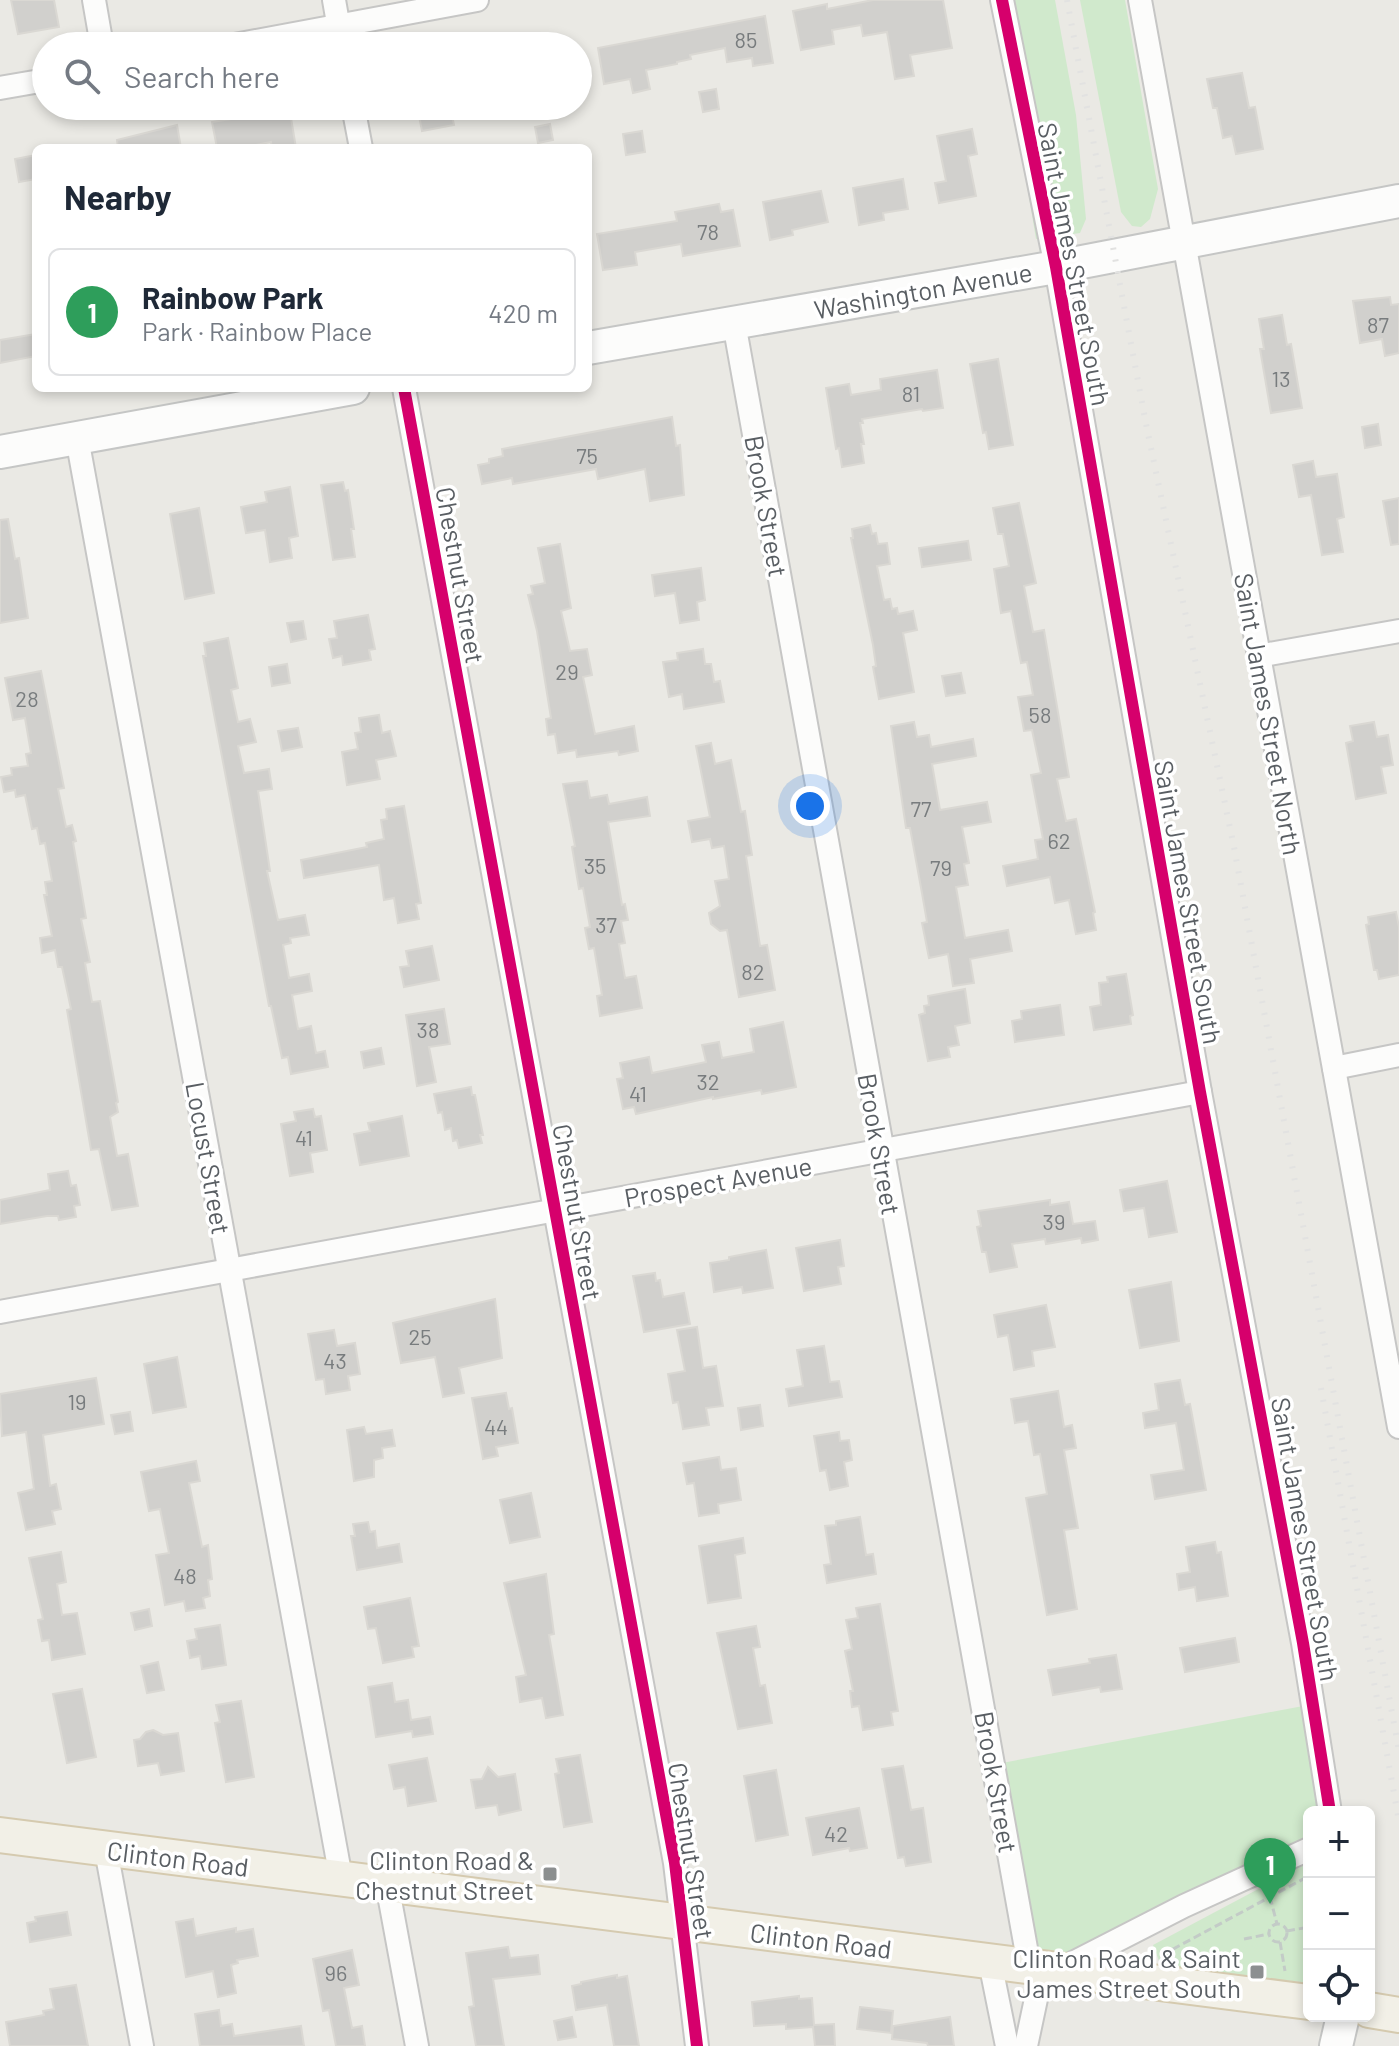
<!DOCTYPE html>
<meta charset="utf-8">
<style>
body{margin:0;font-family:Barlow,sans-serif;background:#f6f6f7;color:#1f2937}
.controls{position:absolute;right:24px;bottom:24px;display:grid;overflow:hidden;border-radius:12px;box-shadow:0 4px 12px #0003}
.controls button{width:72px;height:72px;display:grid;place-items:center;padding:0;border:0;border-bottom:2px solid #e0e1e3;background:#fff;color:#1f2937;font:40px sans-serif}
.you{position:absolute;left:810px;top:806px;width:28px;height:28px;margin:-20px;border:6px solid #fff;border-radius:50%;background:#1a73e8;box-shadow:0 0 0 12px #1a73e833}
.badge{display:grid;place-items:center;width:52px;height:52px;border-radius:50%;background:#8c8f90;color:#fff;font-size:26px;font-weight:700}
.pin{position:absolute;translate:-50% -66px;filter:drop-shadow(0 2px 4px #0008)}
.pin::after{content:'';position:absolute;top:42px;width:28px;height:24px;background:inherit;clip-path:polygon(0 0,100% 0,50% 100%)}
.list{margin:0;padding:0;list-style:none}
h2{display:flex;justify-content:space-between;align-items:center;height:104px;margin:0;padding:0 32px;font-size:34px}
h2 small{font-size:26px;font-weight:400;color:#747a83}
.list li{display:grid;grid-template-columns:52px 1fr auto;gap:24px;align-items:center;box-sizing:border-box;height:128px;margin:0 16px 16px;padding:0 16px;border:2px solid #e0e1e3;border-radius:12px}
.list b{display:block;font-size:30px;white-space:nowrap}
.list p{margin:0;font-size:26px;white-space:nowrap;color:#747a83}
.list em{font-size:26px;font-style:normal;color:#747a83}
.icon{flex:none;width:44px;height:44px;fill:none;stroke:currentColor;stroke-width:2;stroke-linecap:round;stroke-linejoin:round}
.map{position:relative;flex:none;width:1399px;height:2046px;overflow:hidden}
.search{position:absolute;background:#fff;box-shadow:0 4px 12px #0003;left:32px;top:32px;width:560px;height:88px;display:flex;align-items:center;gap:20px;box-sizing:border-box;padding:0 28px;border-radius:44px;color:#747a83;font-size:30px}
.panel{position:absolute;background:#fff;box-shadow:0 4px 12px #0003;left:32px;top:144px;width:560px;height:248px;border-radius:12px}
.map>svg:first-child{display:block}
</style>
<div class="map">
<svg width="1399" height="2046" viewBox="0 0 1399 2046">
<rect width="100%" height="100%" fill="#eae9e4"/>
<g fill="#d0e9cc">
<polygon points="996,0 1055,0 1076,115 1086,219 1080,233 1036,239"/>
<polygon points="1080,0 1125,0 1158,189 1150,219 1141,227 1132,226 1121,212"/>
<polygon points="1303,1706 1319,1812 1309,1812 1309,1840 1060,1964 1037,1958 1002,1763"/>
<polygon points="1309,1862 1309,1983 1161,1966 1153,1945"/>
</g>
<g fill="#d1d0cd" stroke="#dad8d3" stroke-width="2">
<polygon points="11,0 54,0 59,27 18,34"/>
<polygon points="873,0 943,0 952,48 910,55 914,76 895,79 887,32 863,36 861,25 832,30 834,44 801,50 793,11 827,4 827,9"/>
<polygon points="765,16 773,63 753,66 752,58 727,62 725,48 690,55 691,59 677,62 677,64 646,70 650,89 633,93 630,79 604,84 598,48"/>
<polygon points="1242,73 1249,108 1255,107 1263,149 1236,154 1232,136 1223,138 1217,108 1213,108 1207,79"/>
<polygon points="716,89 719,109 703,112 699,92"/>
<polygon points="261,106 289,106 296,148 272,148 271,142 239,148 217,148 212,122 262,114"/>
<polygon points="417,106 450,106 454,125 422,131"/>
<polygon points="550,124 553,140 538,143 535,127"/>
<polygon points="177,125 181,148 118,148 117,140"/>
<polygon points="972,129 977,154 968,156 976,196 939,203 935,183 946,181 937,136"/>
<polygon points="642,131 645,152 626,155 623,134"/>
<polygon points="36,155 36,179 19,182 15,159"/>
<polygon points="903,179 908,209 883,213 884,220 859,225 853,188"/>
<polygon points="821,191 828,222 792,230 793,235 770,240 763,202"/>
<polygon points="719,204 721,212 733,210 740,246 683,256 681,244 635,252 637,265 603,270 597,234 677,221 675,212"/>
<polygon points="1390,297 1391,305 1399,304 1399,353 1385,356 1382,339 1360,343 1353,301"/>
<polygon points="1282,315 1287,345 1291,344 1302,408 1271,413 1260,349 1264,349 1259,319"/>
<polygon points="36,334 36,356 0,363 0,340"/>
<polygon points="998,359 1013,445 989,449 986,432 983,433 970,364"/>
<polygon points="937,370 943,408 923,411 922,409 862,419 863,423 860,423 864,444 861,444 864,463 842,467 839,448 836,449 826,388 849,384 851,395 881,390 880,379"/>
<polygon points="672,417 676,446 680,445 684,495 650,501 645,469 598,479 596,469 513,484 512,478 482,484 478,465 489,463 489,459 503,456 502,449"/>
<polygon points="1378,424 1381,445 1365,448 1362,427"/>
<polygon points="1313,461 1316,477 1337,474 1344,517 1337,519 1343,552 1322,555 1311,495 1299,497 1293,465"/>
<polygon points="343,482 345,491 348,490 354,529 351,529 355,557 333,560 321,485"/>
<polygon points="290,487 298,536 289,538 292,558 270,562 265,530 246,533 241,507 267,502 265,492"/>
<polygon points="1399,498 1399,544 1391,545 1383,501"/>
<polygon points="1019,503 1036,583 1024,586 1033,632 1044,630 1069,777 1057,779 1066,821 1076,819 1095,912 1093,913 1096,930 1076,934 1069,900 1055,903 1050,877 1007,886 1003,866 1038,859 1035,840 1043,839 1031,775 1041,773 1032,730 1024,731 1018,697 1033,695 1027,662 1021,663 1011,611 1001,613 994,569 1009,566 1003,534 998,534 993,508"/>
<polygon points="199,508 214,593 185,599 170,514"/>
<polygon points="8,519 15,559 19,558 28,618 0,623 0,520"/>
<polygon points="870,525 872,534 876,533 878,544 887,543 890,564 877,566 884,600 890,599 892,609 897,608 898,614 913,611 917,630 903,633 914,692 879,699 873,667 876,666 873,645 851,538 853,538 852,529"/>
<polygon points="968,541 971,560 922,567 919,548"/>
<polygon points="560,544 571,608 561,611 570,651 587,649 592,675 583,677 595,734 634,726 638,751 619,755 618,751 577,757 576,750 558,753 555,734 548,735 546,719 551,718 537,631 528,595 533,594 531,586 545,583 538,548"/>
<polygon points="701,568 705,600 697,602 699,620 680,623 675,593 655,596 652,575"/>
<polygon points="368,615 375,649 369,650 371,660 343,665 342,656 333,658 329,639 337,638 334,621"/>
<polygon points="303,621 306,639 291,642 287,623"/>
<polygon points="228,638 238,688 231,690 238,722 250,719 256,742 238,746 244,773 269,769 272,789 258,791 270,871 267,871 278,920 305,915 309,935 290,938 291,943 283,945 289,978 309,974 312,991 292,995 298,1029 311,1026 316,1053 325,1051 328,1067 291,1074 288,1057 282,1058 271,1006 269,1006 203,656 206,656 204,643"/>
<polygon points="703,649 705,664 711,664 714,682 720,681 724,702 684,709 682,694 669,697 663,662 678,660 677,653"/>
<polygon points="287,664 290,683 272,686 269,667"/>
<polygon points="41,671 64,788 58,789 66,827 72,825 76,841 73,842 86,918 81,919 90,962 85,963 92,1002 100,1001 118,1102 116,1103 118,1112 110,1117 117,1156 128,1154 138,1206 112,1210 99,1149 91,1150 67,1010 71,1009 62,967 58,967 55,950 42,953 40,938 52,936 44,895 47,895 45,882 52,881 45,843 40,844 37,828 32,829 25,795 16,797 15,790 4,792 1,777 12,775 11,768 28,766 26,754 31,753 25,718 13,720 5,678"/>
<polygon points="961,673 965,693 946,696 942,676"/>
<polygon points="379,715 382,733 390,731 396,756 376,760 380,779 347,785 342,752 358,749 355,733 361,732 359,718"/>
<polygon points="914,722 917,737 929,735 931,747 973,739 976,756 932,764 940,810 987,802 991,822 962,827 969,863 964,864 968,885 956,887 965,938 1008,930 1012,951 970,959 974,983 953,986 948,954 929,958 922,923 927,922 922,893 910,828 906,828 891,726"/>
<polygon points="1374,722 1377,737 1388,735 1393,765 1381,767 1386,793 1356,799 1346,743 1353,741 1350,726"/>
<polygon points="298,728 302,747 282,751 278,731"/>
<polygon points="711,743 715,764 731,760 741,812 745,811 752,855 746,856 760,946 767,945 775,990 739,997 727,930 720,931 711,924 709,913 720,906 715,881 729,879 724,846 712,848 710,839 692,842 688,821 710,817 696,746"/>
<polygon points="587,781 590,798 607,795 609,804 647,797 650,816 608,822 622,905 625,904 628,920 621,921 625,943 619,944 625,978 636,976 642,1008 600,1016 597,996 602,995 594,948 589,949 585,928 590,927 583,888 579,889 572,847 575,846 563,784"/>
<polygon points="404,806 421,903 416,904 419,919 398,923 394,898 384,900 379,865 304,878 301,860 367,847 366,843 384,839 381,820 387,819 386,809"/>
<polygon points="1396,912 1399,927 1399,975 1379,979 1377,970 1374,970 1366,925 1369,924 1368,917"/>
<polygon points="432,946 439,980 404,987 400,967 409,966 406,951"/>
<polygon points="1126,974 1133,1015 1130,1016 1131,1024 1094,1030 1090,1007 1101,1005 1099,983 1108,982 1107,977"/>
<polygon points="965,989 970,1023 955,1026 959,1045 948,1047 950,1057 928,1061 919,1015 925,1013 924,1006 929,1005 928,996"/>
<polygon points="1060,1005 1064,1035 1015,1042 1012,1021 1022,1019 1021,1011"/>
<polygon points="444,1009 450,1044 429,1047 436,1082 417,1086 406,1015"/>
<polygon points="783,1022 796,1087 762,1094 761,1090 713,1099 713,1097 636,1114 634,1107 623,1109 617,1079 623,1078 620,1063 649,1057 652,1073 706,1062 702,1045 719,1042 722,1058 754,1052 750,1029"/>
<polygon points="381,1048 384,1064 364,1068 361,1052"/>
<polygon points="471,1087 472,1095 475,1095 483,1135 480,1135 482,1143 459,1148 457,1140 453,1141 451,1128 445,1130 442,1112 438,1113 434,1094"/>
<polygon points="313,1109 315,1117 321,1116 327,1150 310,1153 313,1172 290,1176 281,1124 296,1121 294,1112"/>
<polygon points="402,1116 409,1156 360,1165 354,1134 370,1131 368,1123"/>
<polygon points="68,1171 71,1186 76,1185 80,1205 74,1206 76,1217 59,1220 58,1216 47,1216 0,1224 0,1200 50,1190 48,1174"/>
<polygon points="1167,1181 1177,1232 1149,1237 1144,1208 1124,1211 1120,1190"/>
<polygon points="1050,1200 1050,1205 1069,1202 1073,1224 1095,1221 1098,1240 1082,1243 1081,1238 1046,1244 1045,1239 1012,1244 1017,1267 990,1272 986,1252 982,1252 977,1227 981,1226 978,1211"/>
<polygon points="840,1240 844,1266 838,1267 841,1284 804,1291 796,1248"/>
<polygon points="766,1250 773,1288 743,1293 742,1287 714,1292 710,1263 729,1260 729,1257"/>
<polygon points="655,1273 656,1281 660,1280 663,1297 684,1293 690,1324 644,1332 633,1276"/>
<polygon points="1171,1282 1179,1341 1140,1348 1129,1290"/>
<polygon points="495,1299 502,1358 459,1368 464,1393 443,1397 435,1357 401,1363 393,1323"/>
<polygon points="1046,1305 1055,1347 1032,1351 1034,1366 1014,1370 1008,1335 998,1337 994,1315"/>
<polygon points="697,1327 703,1368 716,1366 723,1406 706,1408 709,1425 683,1429 678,1402 673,1403 668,1374 685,1371 677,1330"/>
<polygon points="334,1330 337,1346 355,1343 360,1374 348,1376 350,1390 326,1394 324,1379 316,1380 308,1334"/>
<polygon points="824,1346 830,1382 839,1381 842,1397 789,1406 786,1389 803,1386 797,1350"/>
<polygon points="177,1357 186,1407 153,1413 144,1364"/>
<polygon points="96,1378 104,1424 43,1435 50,1486 56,1484 61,1509 52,1511 55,1524 26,1530 18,1493 34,1489 26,1432 2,1436 0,1394"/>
<polygon points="1180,1380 1185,1405 1190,1404 1206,1490 1155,1499 1151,1475 1184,1470 1176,1423 1145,1428 1143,1413 1159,1410 1155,1384"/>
<polygon points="1058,1391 1064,1427 1072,1425 1076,1448 1064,1450 1078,1528 1064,1530 1077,1609 1047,1615 1026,1498 1047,1494 1040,1454 1034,1455 1028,1421 1015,1423 1011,1399"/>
<polygon points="506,1393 509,1409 512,1408 518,1443 496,1447 498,1456 483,1459 472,1398"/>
<polygon points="760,1405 763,1426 741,1430 738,1408"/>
<polygon points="130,1412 133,1431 115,1434 111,1415"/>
<polygon points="364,1427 366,1434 392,1430 395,1446 382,1448 383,1458 374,1460 374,1477 354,1481 347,1430"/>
<polygon points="839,1432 840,1441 849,1440 852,1460 844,1462 848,1486 830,1490 826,1470 820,1471 814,1436"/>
<polygon points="719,1457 721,1470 736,1468 741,1500 718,1504 719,1513 699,1516 694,1483 687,1484 683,1463"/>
<polygon points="196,1461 200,1481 189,1483 202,1547 208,1545 212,1579 208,1580 210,1596 203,1598 205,1608 186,1611 184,1601 165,1605 156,1555 169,1553 160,1509 149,1511 141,1472"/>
<polygon points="531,1493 540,1537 510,1543 500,1500"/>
<polygon points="860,1517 866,1555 873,1554 876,1574 827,1583 824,1565 831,1564 825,1526 836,1525 836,1521"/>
<polygon points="368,1522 370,1532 375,1531 377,1548 399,1544 402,1562 357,1570 351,1536 355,1536 353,1524"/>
<polygon points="743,1538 745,1553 735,1555 741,1598 708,1603 699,1546"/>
<polygon points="1215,1542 1217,1553 1221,1552 1228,1596 1197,1601 1195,1587 1179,1590 1177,1574 1190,1572 1186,1547"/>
<polygon points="61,1552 66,1582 57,1584 62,1615 77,1613 85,1654 52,1660 49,1640 42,1641 38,1620 43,1619 29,1558"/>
<polygon points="546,1574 554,1634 549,1635 563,1715 546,1718 542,1698 520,1702 516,1677 526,1675 504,1583"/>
<polygon points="410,1598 419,1646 412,1647 414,1657 383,1663 376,1628 368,1629 364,1607"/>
<polygon points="880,1604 898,1711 891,1712 893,1725 863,1730 859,1706 852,1707 850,1691 853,1691 845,1651 852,1649 846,1620 858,1618 856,1608"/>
<polygon points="149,1609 152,1626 135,1630 131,1613"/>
<polygon points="220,1625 226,1665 202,1669 200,1656 190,1658 187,1641 197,1639 195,1629"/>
<polygon points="756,1626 760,1647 753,1648 760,1686 765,1685 772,1723 738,1729 717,1633"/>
<polygon points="1235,1638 1239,1662 1185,1672 1180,1648"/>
<polygon points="1116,1655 1122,1689 1101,1692 1100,1687 1053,1695 1048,1670 1090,1663 1089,1659"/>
<polygon points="158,1662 164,1690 147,1693 141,1666"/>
<polygon points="392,1683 395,1702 408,1700 411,1720 430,1717 433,1734 413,1737 412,1731 376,1737 368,1687"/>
<polygon points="82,1689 96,1757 67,1763 53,1694"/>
<polygon points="241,1701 254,1777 226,1782 215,1723 220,1722 216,1705"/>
<polygon points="153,1730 163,1735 178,1733 184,1771 161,1775 158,1763 138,1766 134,1740 140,1739 146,1732"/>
<polygon points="580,1755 592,1822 564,1827 555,1774 559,1773 556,1759"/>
<polygon points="427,1758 436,1801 408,1806 405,1787 394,1789 389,1765"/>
<polygon points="903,1766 911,1810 923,1808 931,1862 906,1866 904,1857 898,1858 882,1769"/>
<polygon points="488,1767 498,1777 515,1774 521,1810 499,1815 497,1805 476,1808 471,1780 482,1779"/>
<polygon points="776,1770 788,1835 756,1841 744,1776"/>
<polygon points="859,1808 867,1848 850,1851 849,1848 813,1855 806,1818"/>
<polygon points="67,1912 71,1935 30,1942 27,1923 36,1921 35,1917"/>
<polygon points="193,1919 196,1936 236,1928 236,1932 253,1929 258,1956 237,1960 238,1963 231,1965 236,1993 218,1997 213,1971 186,1977 176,1922"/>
<polygon points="508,1947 510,1958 538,1955 540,1974 493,1979 504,2046 476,2046 469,2007 474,2006 466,1953"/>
<polygon points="352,1950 359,1985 344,1988 352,2028 362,2026 365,2046 336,2046 329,2010 323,2011 313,1959"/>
<polygon points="617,1975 617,1978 627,1976 639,2046 614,2046 607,2005 576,2010 572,1986 581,1984 581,1982"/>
<polygon points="76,1985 88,2046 10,2046 6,2022 44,2015 43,2011 54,2009 50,1989"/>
<polygon points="799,1996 799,1999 812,1998 814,2025 834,2024 835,2046 815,2046 813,2027 786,2029 786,2024 754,2026 752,2002"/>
<polygon points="860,2007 893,2011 891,2033 857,2029"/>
<polygon points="219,2010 221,2026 232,2024 234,2036 301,2026 304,2046 200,2046 195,2014"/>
<polygon points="572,2017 576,2037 558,2040 554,2021"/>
<polygon points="950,2017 954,2046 928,2046 927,2043 892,2039 893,2026"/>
</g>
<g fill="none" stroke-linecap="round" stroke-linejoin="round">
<g stroke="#c6c6c5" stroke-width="26">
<g id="street">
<polyline points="94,0 102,46"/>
<polyline points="334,0 342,46"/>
<polyline points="1002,0 1056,267 1200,1092 1303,1643 1330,1812"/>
<polyline points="1140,0 1399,1427"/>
<polyline points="229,46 477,0"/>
<polyline points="0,88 46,80"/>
<polyline points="353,106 361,148"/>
<polyline points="734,323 1029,1965"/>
<polyline points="404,388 675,1863 697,2046"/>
<polyline points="77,438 341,1878"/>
<polyline points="1258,656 1399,631"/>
<polyline points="1334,1068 1399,1055"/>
<polyline points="0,1312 1200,1092"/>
<polyline points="106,1850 142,2046"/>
<polyline points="387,1884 417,2046"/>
<polyline points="990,1962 1007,2046"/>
<polyline points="1061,1969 1184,1906 1309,1849"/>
<polyline points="1026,2046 1043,1966"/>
</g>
</g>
<g stroke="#c5c6c5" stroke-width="36">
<g id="secondary">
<polyline points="588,348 1056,267 1399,201"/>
<polyline points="0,452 353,388"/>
<polyline points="1336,2046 1343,2016"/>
</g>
</g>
<g stroke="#d5caaf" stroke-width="38">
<g id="primary">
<polyline points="0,1835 1309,2002"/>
<polyline points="1369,2010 1399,2015"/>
</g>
</g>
<g stroke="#c3cbc7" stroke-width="3" stroke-dasharray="8 4" stroke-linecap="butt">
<polyline points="1270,1897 1277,1924"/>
<circle cx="1278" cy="1933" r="9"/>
<polyline points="1287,1931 1309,1927"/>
<polyline points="1244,1939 1269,1934"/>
<polyline points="1280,1942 1285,1971"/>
<polyline points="1162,1955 1309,1876"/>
</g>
<use href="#street" stroke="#fcfcfb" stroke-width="22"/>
<use href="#secondary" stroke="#fcfcfb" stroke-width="32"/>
<use href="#primary" stroke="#f2f0e7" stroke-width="34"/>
<g stroke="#e2e2e1" stroke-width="6" stroke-dasharray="2 10" stroke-linecap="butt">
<polyline points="1067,0 1146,424 1234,847 1399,1751"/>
<polyline points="1321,1388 1399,1821"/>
</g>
<g stroke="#fff" stroke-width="17">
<g id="cycleway">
<polyline points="1002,0 1056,267 1200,1092 1303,1643 1330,1812"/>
<polyline points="404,388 675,1863 697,2046"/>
</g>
</g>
<use href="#cycleway" stroke="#d6006c" stroke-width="12"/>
</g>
<g fill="#8c8f90" stroke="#fff" stroke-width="3">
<rect x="542" y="1866" width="16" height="16" rx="4"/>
<rect x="1249" y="1964" width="16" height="16" rx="4"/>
</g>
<g text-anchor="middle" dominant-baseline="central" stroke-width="7" stroke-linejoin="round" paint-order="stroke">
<g font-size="22" fill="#787c7e">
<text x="746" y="39">85</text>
<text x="708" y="231">78</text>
<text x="1378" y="324">87</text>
<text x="1281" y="378">13</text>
<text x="911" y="393">81</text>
<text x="587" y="455">75</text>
<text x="567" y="671">29</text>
<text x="27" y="698">28</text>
<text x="1040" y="714">58</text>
<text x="921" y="808">77</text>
<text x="1059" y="840">62</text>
<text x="595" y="865">35</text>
<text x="941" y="867">79</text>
<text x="606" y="924">37</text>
<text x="753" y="971">82</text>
<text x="428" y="1029">38</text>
<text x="708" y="1081">32</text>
<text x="638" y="1093">41</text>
<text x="304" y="1137">41</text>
<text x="1054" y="1221">39</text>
<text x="420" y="1336">25</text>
<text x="335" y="1360">43</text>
<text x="77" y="1401">19</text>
<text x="496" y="1426">44</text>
<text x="185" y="1575">48</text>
<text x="836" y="1833">42</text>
<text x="336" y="1972">96</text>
</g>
<g font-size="26" fill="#595e63" stroke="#fff">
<text transform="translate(1075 264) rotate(79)">Saint James Street South</text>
<text transform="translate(923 290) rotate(-10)">Washington Avenue</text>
<text transform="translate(767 506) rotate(80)">Brook Street</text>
<text transform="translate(461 575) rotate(80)">Chestnut Street</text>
<text transform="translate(1269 714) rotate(80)">Saint James Street North</text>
<text transform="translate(1189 902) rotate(80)">Saint James Street South</text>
<text transform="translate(880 1144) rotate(80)">Brook Street</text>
<text transform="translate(209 1158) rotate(80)">Locust Street</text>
<text transform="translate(718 1181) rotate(-10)">Prospect Avenue</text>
<text transform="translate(578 1212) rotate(80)">Chestnut Street</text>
<text transform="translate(1306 1539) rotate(80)">Saint James Street South</text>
<text transform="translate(997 1782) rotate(80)">Brook Street</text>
<text transform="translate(692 1851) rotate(81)">Chestnut Street</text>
<text transform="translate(178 1858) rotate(7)">Clinton Road</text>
<text transform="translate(821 1940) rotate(7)">Clinton Road</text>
</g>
<g font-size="26" fill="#595e63" stroke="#fff" text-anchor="end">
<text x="534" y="1859">Clinton Road &amp;<tspan x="534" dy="30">Chestnut Street</tspan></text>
<text x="1241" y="1957">Clinton Road &amp; Saint<tspan x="1241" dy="30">James Street South</tspan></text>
</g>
</g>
</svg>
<div class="controls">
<button>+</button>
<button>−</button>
<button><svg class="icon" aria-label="locate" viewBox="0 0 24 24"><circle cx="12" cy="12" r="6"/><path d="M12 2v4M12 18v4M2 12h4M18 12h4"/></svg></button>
</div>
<div class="you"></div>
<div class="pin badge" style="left:1270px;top:1904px;background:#2e9e5b">1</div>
<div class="search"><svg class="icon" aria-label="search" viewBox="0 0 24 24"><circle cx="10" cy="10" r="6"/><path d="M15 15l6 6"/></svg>Search here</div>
<section class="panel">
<h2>Nearby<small></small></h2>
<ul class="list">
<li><span class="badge" style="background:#2e9e5b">1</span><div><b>Rainbow Park</b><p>Park · Rainbow Place</p></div><em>420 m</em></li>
</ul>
</section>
</div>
